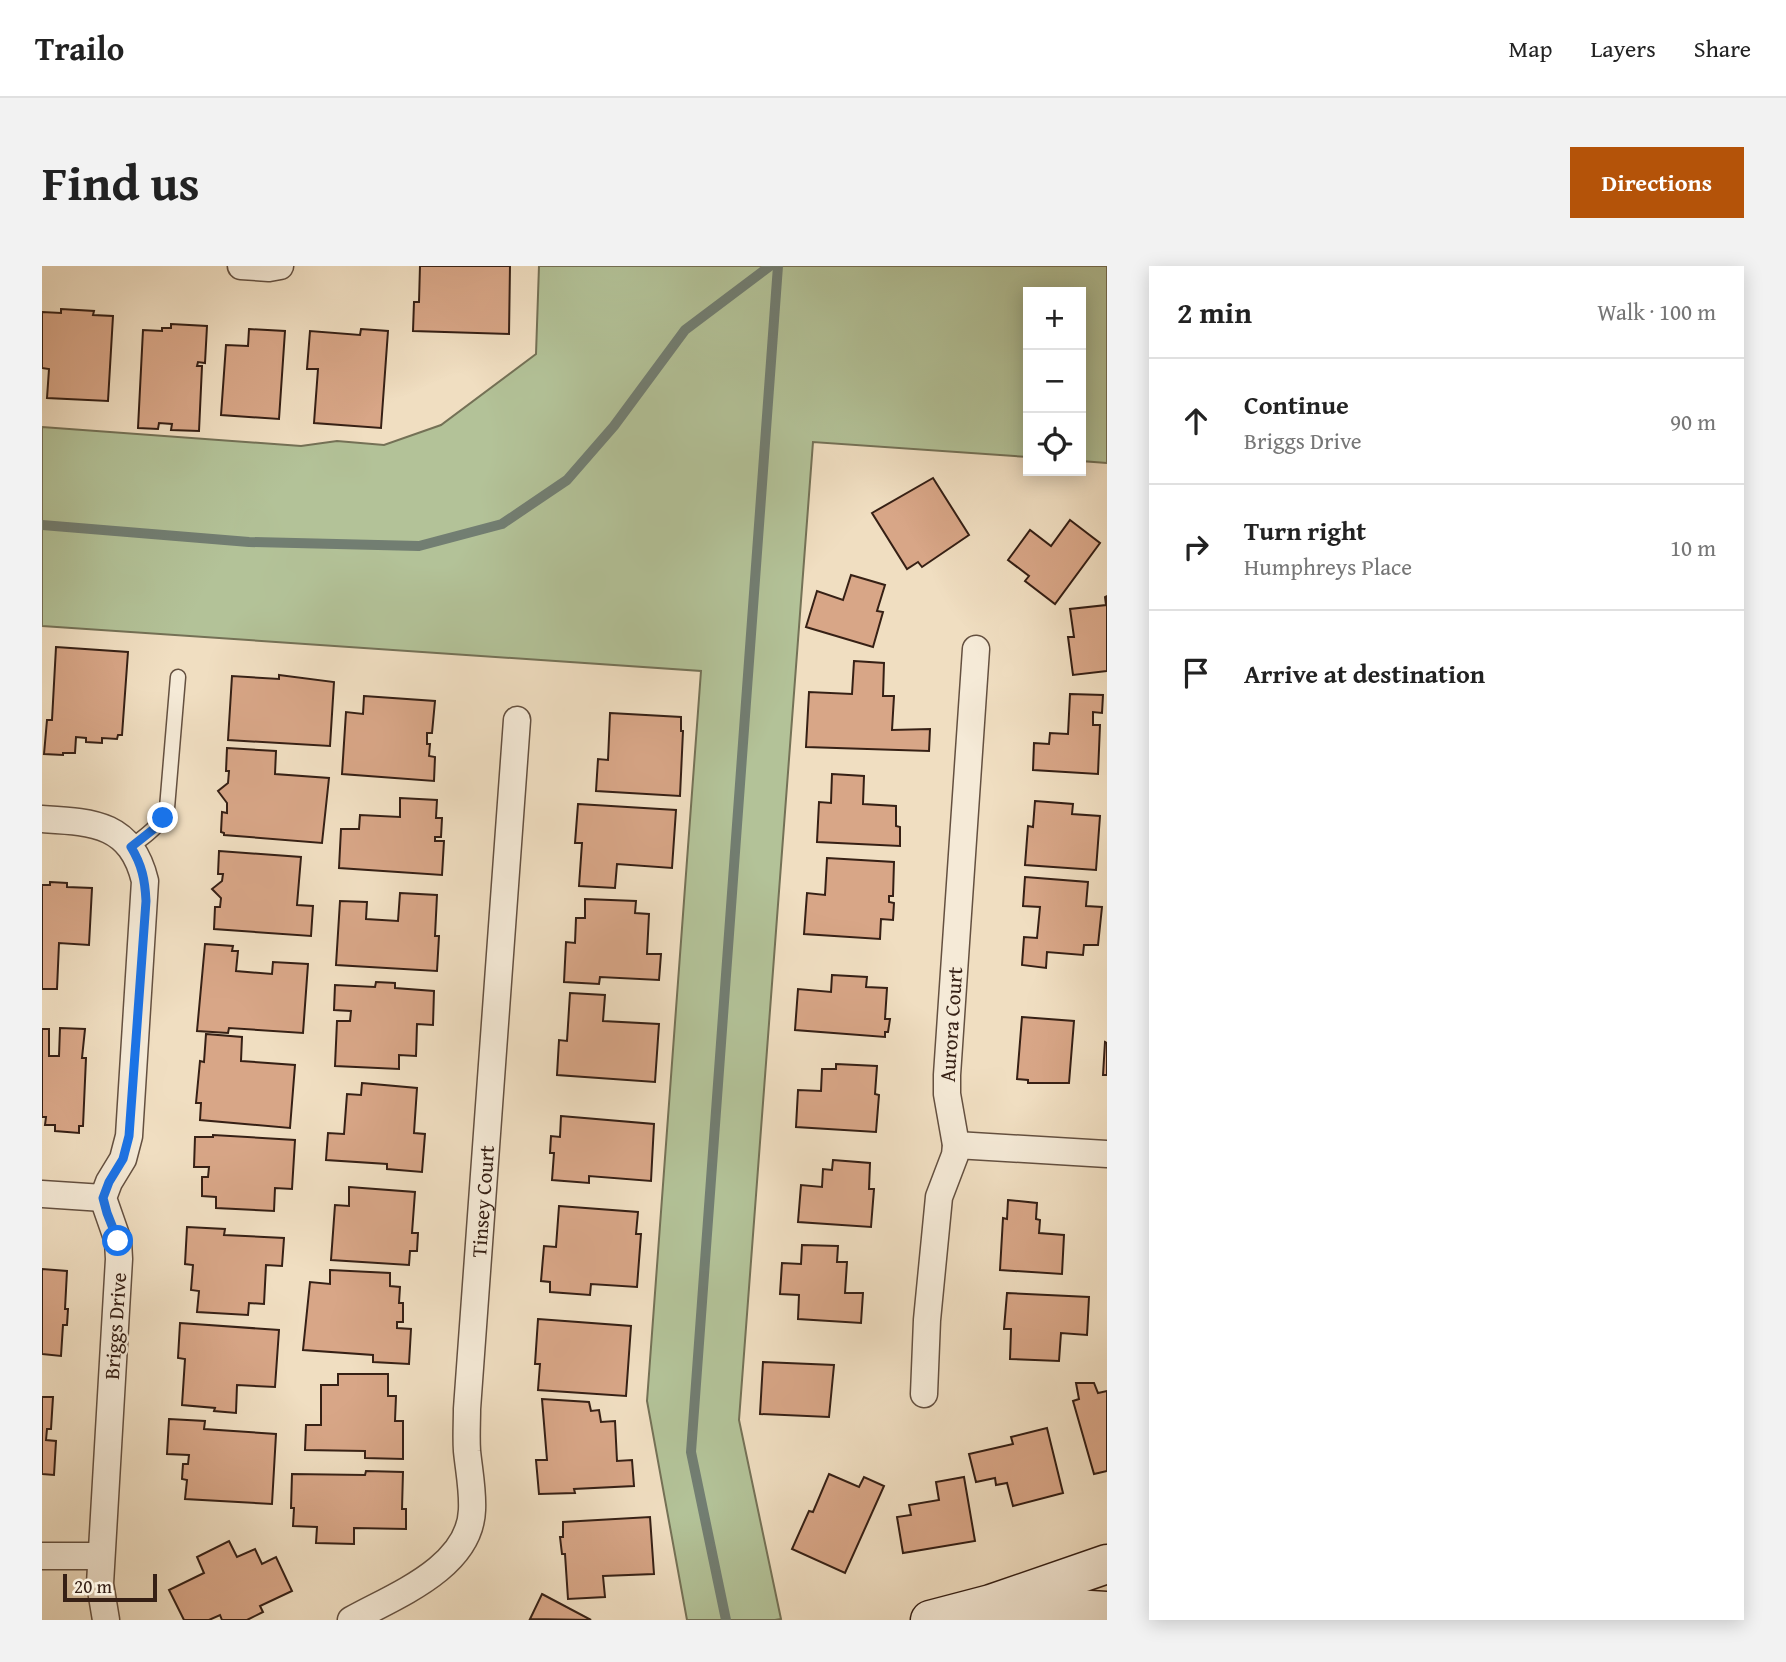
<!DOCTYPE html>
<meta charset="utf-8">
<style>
body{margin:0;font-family:"Gentium Book Plus",serif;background:#f2f2f2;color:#222}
.controls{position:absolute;right:21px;top:21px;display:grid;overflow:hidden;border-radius:0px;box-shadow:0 4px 18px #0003}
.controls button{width:63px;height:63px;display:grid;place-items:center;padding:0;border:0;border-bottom:2px solid #e0e0e0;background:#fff;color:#222;font:35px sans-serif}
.scale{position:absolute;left:21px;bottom:18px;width:94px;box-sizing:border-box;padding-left:7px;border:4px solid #362015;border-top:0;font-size:19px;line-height:24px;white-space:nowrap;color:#362015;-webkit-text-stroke:5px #f5ead7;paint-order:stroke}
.stop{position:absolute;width:21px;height:21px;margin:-16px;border:5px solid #1a73e8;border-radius:50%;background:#fff}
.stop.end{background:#1a73e8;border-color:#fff;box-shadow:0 2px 7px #0008}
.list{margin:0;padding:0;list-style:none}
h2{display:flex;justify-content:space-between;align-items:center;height:91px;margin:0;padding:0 28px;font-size:30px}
h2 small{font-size:23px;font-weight:400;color:#767676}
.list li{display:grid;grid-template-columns:46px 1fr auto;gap:21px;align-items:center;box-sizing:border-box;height:126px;padding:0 28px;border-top:2px solid #e0e0e0}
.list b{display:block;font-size:26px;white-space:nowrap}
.list p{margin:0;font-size:23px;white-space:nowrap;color:#767676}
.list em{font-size:23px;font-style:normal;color:#767676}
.icon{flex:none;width:38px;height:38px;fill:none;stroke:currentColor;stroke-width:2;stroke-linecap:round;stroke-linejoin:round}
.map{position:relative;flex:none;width:1065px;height:1354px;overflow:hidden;border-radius:0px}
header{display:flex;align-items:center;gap:42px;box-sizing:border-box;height:98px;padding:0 35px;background:#fff;border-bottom:2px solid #e0e0e0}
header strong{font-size:33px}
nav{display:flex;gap:38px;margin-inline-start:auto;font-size:24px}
.intro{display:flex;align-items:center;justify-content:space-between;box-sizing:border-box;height:168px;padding:0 42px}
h1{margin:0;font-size:49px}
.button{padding:18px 32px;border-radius:0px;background:#b45309;color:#fff;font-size:24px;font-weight:700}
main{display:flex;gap:42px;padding:0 42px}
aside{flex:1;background:#fff;border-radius:0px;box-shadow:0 4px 18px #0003}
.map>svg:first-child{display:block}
</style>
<header>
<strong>Trailo</strong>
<nav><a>Map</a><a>Layers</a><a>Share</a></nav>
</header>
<div class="intro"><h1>Find us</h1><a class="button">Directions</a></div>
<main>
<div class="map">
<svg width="1065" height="1354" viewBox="0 0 1065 1354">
<rect width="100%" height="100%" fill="#f0dec1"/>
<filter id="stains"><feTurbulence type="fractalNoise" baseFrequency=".00286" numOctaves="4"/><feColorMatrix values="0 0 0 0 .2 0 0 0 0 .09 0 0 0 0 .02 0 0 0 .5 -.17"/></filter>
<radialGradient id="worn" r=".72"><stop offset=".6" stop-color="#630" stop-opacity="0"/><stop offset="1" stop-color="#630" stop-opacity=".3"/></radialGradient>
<polygon fill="#b3c298" stroke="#747156" stroke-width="2" points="497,0 1065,0 1065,197 1039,195 1039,26 986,26 986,191 771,176 697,1154 739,1353 733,1354 645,1354 605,1135 659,405 0,360 0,161 259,180 295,175 342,179 399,159 494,88"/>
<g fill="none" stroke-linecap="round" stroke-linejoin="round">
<g stroke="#727e72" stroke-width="10">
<polyline points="0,259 207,276 377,280 460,258 525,214 572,160 643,64 728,0"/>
<polyline points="684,1354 649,1186 736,0"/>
</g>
</g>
<g fill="#d8a687" stroke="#362015" stroke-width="2">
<polygon points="378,0 468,0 467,68 371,65 372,36 377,36"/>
<polygon points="19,43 52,45 51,49 71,50 66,135 5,132 7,103 0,102 0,46 19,47"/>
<polygon points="129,58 165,60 163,97 156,96 155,100 160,100 157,165 129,164 130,158 117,157 116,163 96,162 101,64 120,65 120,62 129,62"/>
<polygon points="207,63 243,65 237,153 179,149 184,79 206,80"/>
<polygon points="319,63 346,65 339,162 272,157 276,103 265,103 268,65 318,69"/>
<polygon points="891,212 927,269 880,301 876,296 865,303 830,247"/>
<polygon points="1028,254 1058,277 1013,338 983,315 987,310 966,294 988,264 1009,280"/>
<polygon points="809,309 843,319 835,345 841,346 831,381 764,361 775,325 801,334"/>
<polygon points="1065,330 1065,405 1031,409 1026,371 1032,371 1028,343 1064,339 1063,331"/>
<polygon points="14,381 86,386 80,469 76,469 75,473 60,472 60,477 44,476 44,472 34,471 33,487 21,487 21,489 2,488 5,454 10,454"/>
<polygon points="812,395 842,397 841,430 852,430 850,464 888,463 887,485 764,481 767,426 810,428"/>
<polygon points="237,409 292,416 288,480 186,474 190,410 237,413"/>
<polygon points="1028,428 1061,429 1060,447 1051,446 1051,459 1058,459 1056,508 991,504 992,477 1007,478 1008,467 1026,468"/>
<polygon points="322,430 393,435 390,467 385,467 385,478 388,478 387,490 393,491 392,515 300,508 304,446 321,448"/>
<polygon points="568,447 639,451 639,465 641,465 638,530 554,525 556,493 566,494"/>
<polygon points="185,482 234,485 233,508 287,512 280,577 182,569 182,567 179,566 180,546 185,547 185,537 176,525 186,517 187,505 184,505"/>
<polygon points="790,508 822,510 821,538 854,540 854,560 858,561 858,580 775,576 777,536 789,537"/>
<polygon points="358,532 395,534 394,552 400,552 399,571 393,571 393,575 402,575 400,609 297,602 299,563 317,563 318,549 358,551"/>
<polygon points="993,535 1031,538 1030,548 1058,550 1054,604 983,599 986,560 991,561"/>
<polygon points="536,538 634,544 630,602 575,598 573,622 537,620 540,577 533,577"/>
<polygon points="177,585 259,591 255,639 271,640 269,670 172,663 173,641 178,641 179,632 170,623 180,615 181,608 176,608"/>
<polygon points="785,592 852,596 851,630 847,630 847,636 852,637 851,654 839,653 838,673 762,668 765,627 783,629"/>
<polygon points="983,611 1046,616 1044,640 1060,641 1056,679 1042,679 1041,689 1005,686 1004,702 980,699 982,671 995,672 998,641 981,640"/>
<polygon points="8,616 25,617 25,621 50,622 47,679 17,677 15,723 0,723 0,619 8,619"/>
<polygon points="358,627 395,629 393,670 397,670 395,705 294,699 298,635 325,636 324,653 356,655"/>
<polygon points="543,633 594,635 593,647 607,648 605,688 619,688 617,714 558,711 557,718 522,716 524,676 533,677 534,652 543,652"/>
<polygon points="163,678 191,680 190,685 196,685 194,705 230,708 231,696 266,698 261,767 187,762 186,767 155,765"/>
<polygon points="790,709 825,711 824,721 845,722 843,753 848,753 846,766 843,766 843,771 753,764 756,723 789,726"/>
<polygon points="334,716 353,717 353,722 392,725 391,759 375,758 374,790 357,789 357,803 293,800 295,755 308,755 309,745 292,744 293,719 333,721"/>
<polygon points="528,727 563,729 561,755 617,758 613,816 515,809 517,774 525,775"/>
<polygon points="980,751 1032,755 1027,817 986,817 986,814 975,813"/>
<polygon points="18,762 43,763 40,792 44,792 41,860 37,860 37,867 13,865 13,859 3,859 4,851 0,851 0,763 7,763 7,790 17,790"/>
<polygon points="164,768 200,771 199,795 253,799 248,862 158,854 159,837 154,837 158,795 162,796"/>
<polygon points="1063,776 1065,777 1065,809 1061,809"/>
<polygon points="794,798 835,800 833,828 837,829 834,866 754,861 756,824 779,825 780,803 794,803"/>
<polygon points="320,817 375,822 372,867 383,868 380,906 345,903 345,898 284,894 286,867 302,868 305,828 319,829"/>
<polygon points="519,850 612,858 609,915 547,910 547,917 510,914 512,887 508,887 509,870 518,871"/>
<polygon points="171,869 253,874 250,923 233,922 232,945 174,942 174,931 160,930 160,911 166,911 167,901 152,901 153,871 171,871"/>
<polygon points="791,894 828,897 827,923 832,923 829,961 756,956 759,919 780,921 781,903 790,904"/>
<polygon points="307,921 373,926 370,967 376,967 375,985 368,985 367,999 289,994 293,939 307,940"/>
<polygon points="966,934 995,937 994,953 998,954 997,967 1022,969 1020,1008 958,1004 961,952 965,953"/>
<polygon points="517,940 596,946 594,968 599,968 595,1021 549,1018 548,1029 508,1026 508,1016 499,1015 502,980 514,981"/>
<polygon points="145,961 183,963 182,969 242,972 240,1000 224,999 222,1038 207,1037 206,1049 155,1046 157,1025 149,1024 151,999 143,998"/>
<polygon points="760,979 796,980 795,996 805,996 803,1027 821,1027 819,1057 756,1053 757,1029 738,1028 740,997 759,998"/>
<polygon points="0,1003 25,1005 23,1043 26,1043 25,1059 21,1059 19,1090 0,1088"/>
<polygon points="288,1004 348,1007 348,1020 358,1021 357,1037 361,1037 361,1056 355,1056 355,1062 369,1063 367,1098 331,1096 331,1089 261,1084 268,1016 288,1018"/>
<polygon points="965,1027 1047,1031 1045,1069 1019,1067 1017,1095 968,1093 969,1063 962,1063"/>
<polygon points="496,1053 589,1060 584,1130 496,1124 498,1098 493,1098"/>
<polygon points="138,1057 237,1064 233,1121 195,1119 194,1147 172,1145 173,1142 140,1139 143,1093 136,1092"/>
<polygon points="721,1096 792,1099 787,1151 718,1148"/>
<polygon points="296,1108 346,1108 346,1130 354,1130 353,1155 361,1155 361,1193 323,1192 323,1185 263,1184 264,1159 279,1159 279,1119 296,1119"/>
<polygon points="1034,1117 1052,1117 1056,1127 1065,1125 1065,1205 1052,1208 1031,1135 1037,1133"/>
<polygon points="0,1131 11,1131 9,1163 5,1163 4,1174 14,1175 12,1209 0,1208"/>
<polygon points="500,1133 547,1136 549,1145 557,1144 559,1156 573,1155 575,1195 590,1194 592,1220 532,1223 533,1227 497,1228 494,1194 505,1194"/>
<polygon points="127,1153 163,1155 162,1163 234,1168 230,1238 143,1233 145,1214 140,1213 141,1198 146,1198 147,1189 125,1188"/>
<polygon points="1005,1162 1021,1227 971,1240 965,1217 954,1219 953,1212 934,1216 927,1188 971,1178 969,1171"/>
<polygon points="324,1205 361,1206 360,1243 364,1243 364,1263 312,1262 312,1278 274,1277 275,1261 251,1260 252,1242 249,1242 250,1208 323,1209"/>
<polygon points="787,1208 817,1221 822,1211 842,1220 803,1307 750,1283 767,1245 771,1246"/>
<polygon points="922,1211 933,1275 861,1287 855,1251 869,1249 867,1239 897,1234 894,1216"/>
<polygon points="608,1251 612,1308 561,1310 563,1331 526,1333 523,1288 520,1288 518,1271 521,1271 521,1256"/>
<polygon points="187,1275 195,1291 213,1283 220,1298 234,1291 250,1325 218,1340 221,1346 205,1354 180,1354 178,1349 167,1354 142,1354 127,1324 162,1307 155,1291"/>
<polygon points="500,1328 549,1354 488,1353"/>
</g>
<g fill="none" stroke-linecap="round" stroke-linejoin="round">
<g stroke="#645040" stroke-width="17">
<path id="service" d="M89,581C104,569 118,561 125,542L136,411"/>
</g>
<g stroke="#645040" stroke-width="29">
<g id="minor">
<polyline points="199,0 227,2 238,0"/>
<path d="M0,553C51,556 89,557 103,615L87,870L81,893L67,916L61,932L76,975L77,993L58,1318L64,1354"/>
<polyline points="914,879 1065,888"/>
<polyline points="0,928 61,932"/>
<path id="s1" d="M882,1128L885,1054L897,931L913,889L914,879L905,828V809L934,383"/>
<polyline points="0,1290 59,1290"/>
<path id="s2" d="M309,1354C352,1330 428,1302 430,1244C431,1224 427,1205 425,1185C424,1171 425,1157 425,1143L475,454"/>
</g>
</g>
<g stroke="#362015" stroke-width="41">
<g id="secondary">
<polyline points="969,1339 1065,1345"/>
<polyline points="888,1354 949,1338 1065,1298"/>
</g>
</g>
<use href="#service" stroke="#f5ead7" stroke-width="14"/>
<use href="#minor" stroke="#f5ead7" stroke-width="26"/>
<use href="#secondary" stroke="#f5ead7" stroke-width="38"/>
</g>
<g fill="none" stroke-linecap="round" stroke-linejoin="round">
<path stroke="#1a73e8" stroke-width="9" d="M76,975L65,947L61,932L67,916L81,893L87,870L104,635C103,614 100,599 89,581L113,562L121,552"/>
</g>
<g text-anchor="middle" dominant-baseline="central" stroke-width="5" stroke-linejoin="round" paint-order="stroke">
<g font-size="21" fill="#362015" stroke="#f5ead7">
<text stroke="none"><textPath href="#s1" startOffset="374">Aurora Court</textPath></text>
<text stroke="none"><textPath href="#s2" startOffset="481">Tinsey Court</textPath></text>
<text transform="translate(73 1060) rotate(-86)">Briggs Drive</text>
</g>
</g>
<rect width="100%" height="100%" filter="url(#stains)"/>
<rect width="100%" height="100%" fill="url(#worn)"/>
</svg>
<div class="controls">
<button>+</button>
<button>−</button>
<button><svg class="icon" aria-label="locate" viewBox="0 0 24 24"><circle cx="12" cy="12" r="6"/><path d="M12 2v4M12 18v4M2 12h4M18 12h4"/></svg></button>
</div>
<div class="scale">20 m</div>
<div class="stop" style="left:76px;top:975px"></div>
<div class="stop end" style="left:121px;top:552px"></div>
</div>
<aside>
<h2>2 min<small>Walk · 100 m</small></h2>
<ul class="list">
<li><svg class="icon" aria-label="ahead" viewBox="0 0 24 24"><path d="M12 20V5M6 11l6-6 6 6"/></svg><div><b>Continue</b><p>Briggs Drive</p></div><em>90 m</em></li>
<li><svg class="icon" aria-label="right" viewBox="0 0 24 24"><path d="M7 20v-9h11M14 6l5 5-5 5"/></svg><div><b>Turn right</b><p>Humphreys Place</p></div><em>10 m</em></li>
<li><svg class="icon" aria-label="arrive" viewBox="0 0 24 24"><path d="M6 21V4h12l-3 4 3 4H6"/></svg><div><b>Arrive at destination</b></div></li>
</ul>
</aside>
</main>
